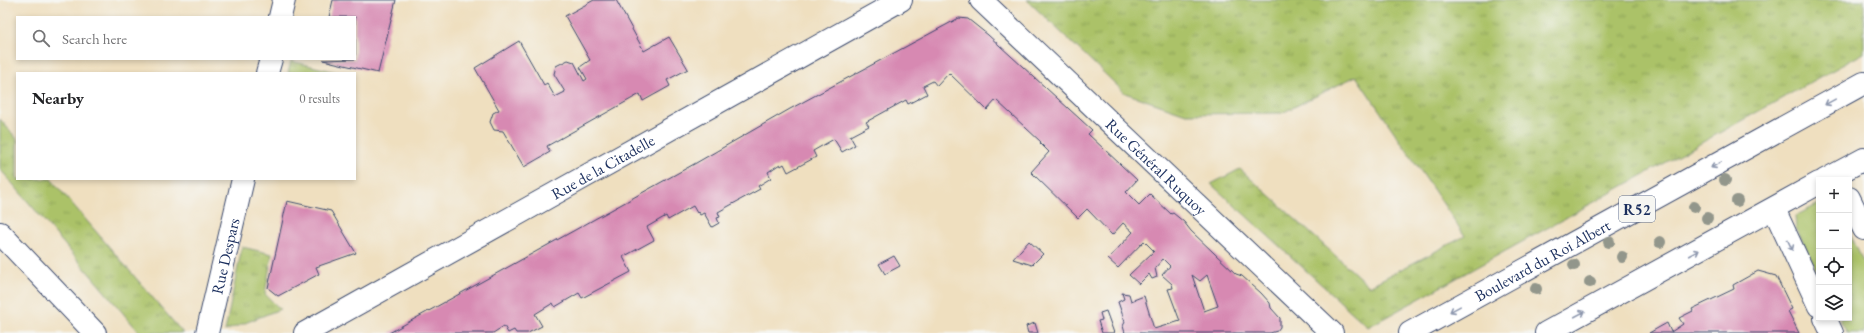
<!DOCTYPE html>
<meta charset="utf-8">
<style>
body{margin:0;font-family:"EB Garamond",serif;background:#f2f2f2;color:#202124}
.controls{position:absolute;right:12px;bottom:12px;display:grid;overflow:hidden;border-radius:0px;box-shadow:0 2px 6px #0003}
.controls button{width:36px;height:36px;display:grid;place-items:center;padding:0;border:0;border-bottom:1px solid #e0e0e0;background:#fff;color:#202124;font:20px sans-serif}
.list{margin:0;padding:0;list-style:none}
h2{display:flex;justify-content:space-between;align-items:center;height:52px;margin:0;padding:0 16px;font-size:17px}
h2 small{font-size:13px;font-weight:400;color:#757577}
.icon{flex:none;width:22px;height:22px;fill:none;stroke:currentColor;stroke-width:2;stroke-linecap:round;stroke-linejoin:round}
.map{position:relative;flex:none;width:1864px;height:333px;overflow:hidden}
.search{position:absolute;background:#fff;box-shadow:0 2px 6px #0003;left:16px;top:16px;width:340px;height:44px;display:flex;align-items:center;gap:10px;box-sizing:border-box;padding:0 14px;border-radius:0px;color:#757577;font-size:15px}
.panel{position:absolute;background:#fff;box-shadow:0 2px 6px #0003;left:16px;top:72px;width:340px;height:108px;border-radius:0px}
.map>svg:first-child{display:block}
</style>
<div class="map">
<svg width="1864" height="333" viewBox="0 0 1864 333">
<defs>
<pattern id="grass-tufts" width="24" height="20" patternUnits="userSpaceOnUse"><rect width="24" height="20" fill="#abc267"/><path d="M3 7l-1-3M5 7V3M7 7l1-3M15 17l-1-3M17 17v-4M19 17l1-3" fill="none" stroke="#8a9e58"/></pattern>
</defs>
<rect width="100%" height="100%" fill="#f6f6f2"/>
<filter id="ink" filterUnits="userSpaceOnUse"><feTurbulence type="fractalNoise" baseFrequency=".025" numOctaves="2"/><feDisplacementMap in="SourceGraphic" scale="8" xChannelSelector="R" yChannelSelector="G"/><feConvolveMatrix kernelMatrix="1 2 1 2 8 2 1 2 1" color-interpolation-filters="sRGB"/></filter>
<filter id="wash" filterUnits="userSpaceOnUse"><feTurbulence type="fractalNoise" baseFrequency=".012" numOctaves="4" result="noise"/><feDisplacementMap in="SourceGraphic" scale="16" xChannelSelector="R" yChannelSelector="G"/><feGaussianBlur stdDeviation="0.9" result="paint"/><feColorMatrix in="noise" values="0 0 0 0 0 0 0 0 0 0 0 0 0 0 0 0 0 1.4 0 .05"/><feComposite in="paint" operator="in"/></filter>
<g filter="url(#wash)">
<rect width="100%" height="100%" fill="#efdfbf"/>
<g fill="url(#grass-tufts)" stroke="#637862">
<polygon points="1027,0 1864,0 1864,53 1368,327 1211,184 1240,169 1369,286 1465,236 1356,76 1282,113 1186,114 1125,93"/>
<polygon points="291,61 340,73 288,73"/>
<polygon points="0,119 17,139 17,179 51,179 183,333 140,333 0,169"/>
<polygon points="242,247 272,254 265,294 280,309 225,331"/>
</g>
<g fill="#abc267" stroke="#637862">
<polygon points="1819,204 1819,275 1796,228 1795,216"/>
<polygon points="1849,232 1864,263 1864,333 1847,333 1839,318 1849,318"/>
</g>
<g id="blocks">
<g fill="#d789b2" fill-rule="evenodd">
<polygon points="333,0 396,0 378,73 323,60 355,59 355,17 329,17"/>
<polygon points="594,0 616,0 644,51 669,37 688,69 667,80 670,86 643,101 640,94 547,146 550,152 524,167 503,131 494,130 490,122 493,113 499,110 475,68 519,41 544,85 547,83 555,97 565,92 554,74 556,66 568,60 574,62 584,81 587,79 580,67 590,60 565,16"/>
<path d="M959,18L968,19L988,35L1092,130L1088,134L1137,180L1126,192L1139,205L1150,194L1171,214L1173,213L1184,222L1191,231L1236,274L1242,276L1261,293L1270,303L1271,308L1280,318V327L1277,331L1270,333H1125L1123,326L1125,322L1118,302L1124,299L1122,293L1129,294L1131,301L1144,296L1154,329L1180,321L1168,289L1173,288L1172,284L1162,275L1170,266L1163,259L1155,268L1157,277L1152,279L1149,274L1139,284L1129,275L1154,251L1144,241L1118,268L1108,259L1133,232L1123,223L1112,235L1087,209L1078,218L1031,172L1049,152L1040,143L1041,142L996,100L987,110L949,73L937,86L933,81L923,86L927,94L908,104L906,100L866,122L869,126L850,136L855,145L842,152L834,139L813,151L816,157L788,172L784,164L781,166L780,164L768,172L771,178L758,186L760,189L718,212L720,217L717,218L719,223L712,227L704,213L700,215L698,212L697,213L693,206L668,220L666,216L647,227L654,240L623,257L631,272L582,298L579,293L555,307L553,303L535,314L542,326L528,333H516L514,330L508,333L504,326L493,333H389L696,163L790,109ZM1192,275L1200,281L1207,275L1218,306L1204,311Z"/>
<polygon points="287,201 331,211 356,253 316,267 319,274 278,296 268,288"/>
<polygon points="1029,241 1043,254 1032,265 1013,259"/>
<polygon points="894,256 900,266 885,274 879,264"/>
<polygon points="1758,271 1776,276 1792,309 1788,311 1799,333 1649,333 1667,323 1671,332 1683,324 1679,318 1693,311 1692,309 1734,289 1733,285"/>
<polygon points="1106,311 1114,333 1102,333 1098,321 1102,320 1100,313"/>
<polygon points="1035,323 1038,333 1028,333 1026,326"/>
</g>
</g>
</g>
<g filter="url(#ink)">
<use href="#blocks" fill-opacity="0" stroke="#3b496d" stroke-width="1"/>
<g fill="none" stroke-linecap="round" stroke-linejoin="round">
<g stroke="#3b496d" stroke-width="24">
<g id="minor">
<path id="s1" d="M981,0L1332,333"/>
<polyline points="280,17 284,0"/>
<polyline points="267,73 271,59"/>
<polyline points="1849,198 1864,229"/>
<polyline points="1774,209 1819,306"/>
<polyline points="0,233 95,333"/>
<polyline points="1825,318 1832,333"/>
<path id="s2" d="M207,333L243,179"/>
<path id="s3" d="M305,333L901,0"/>
</g>
</g>
<g stroke="#3b496d" stroke-width="24">
<g id="major">
<polyline points="1825,180 1864,159"/>
<path id="s4" d="M1410,333L1864,83"/>
<polyline points="1546,333 1819,183"/>
</g>
</g>
<use href="#minor" stroke="#fff" stroke-width="22"/>
<use href="#major" stroke="#fff" stroke-width="22"/>
</g>
<g fill="#92968b">
<circle cx="1725" cy="180" r="6"/>
<circle cx="1737" cy="201" r="6"/>
<circle cx="1694" cy="207" r="6"/>
<circle cx="1707" cy="218" r="6"/>
<circle cx="1609" cy="242" r="6"/>
<circle cx="1660" cy="242" r="6"/>
<circle cx="1622" cy="257" r="6"/>
<circle cx="1574" cy="265" r="6"/>
<circle cx="1590" cy="282" r="6"/>
<circle cx="1536" cy="289" r="6"/>
</g>
<defs><path id="oneway-shaft" d="M-6 0H5M1.5-3L5.5 0L1.5 3" fill="none" stroke-width="1.6" stroke-linecap="round" stroke-linejoin="round"/></defs>
<g stroke="#8d97ae">
<use href="#oneway-shaft" transform="translate(1830 102) rotate(151)"/>
<use href="#oneway-shaft" transform="translate(1716 165) rotate(151)"/>
<use href="#oneway-shaft" transform="translate(1790 245) rotate(65)"/>
<use href="#oneway-shaft" transform="translate(1694 253) rotate(-28)"/>
<use href="#oneway-shaft" transform="translate(1455 309) rotate(151)"/>
<use href="#oneway-shaft" transform="translate(1580 314) rotate(-28)"/>
</g>
</g>
<g text-anchor="middle" dominant-baseline="central" stroke-width="3" stroke-linejoin="round" paint-order="stroke">
<rect fill="#f6f6f2" stroke="#5d6b8a" stroke-width="1" x="1619" y="196" width="36" height="26" rx="3"/>
<g font-size="15" font-weight="bold" fill="#1b2f5e">
<text x="1637" y="209">R52</text>
</g>
<g font-size="16" fill="#1b2f5e" stroke="#f6f6f2">
<text stroke="none"><textPath href="#s3" startOffset="341">Rue de la Citadelle</textPath></text>
<text stroke="none"><textPath href="#s1" startOffset="242">Rue Général Ruquoy</textPath></text>
<text stroke="none"><textPath href="#s2" startOffset="79">Rue Despars</textPath></text>
<text stroke="none"><textPath href="#s4" startOffset="151">Boulevard du Roi Albert</textPath></text>
</g>
</g>
</svg>
<div class="controls">
<button>+</button>
<button>−</button>
<button><svg class="icon" aria-label="locate" viewBox="0 0 24 24"><circle cx="12" cy="12" r="6"/><path d="M12 2v4M12 18v4M2 12h4M18 12h4"/></svg></button>
<button><svg class="icon" aria-label="layers" viewBox="0 0 24 24"><path d="M12 4l9 5-9 5-9-5zM3 14l9 5 9-5"/></svg></button>
</div>
<div class="search"><svg class="icon" aria-label="search" viewBox="0 0 24 24"><circle cx="10" cy="10" r="6"/><path d="M15 15l6 6"/></svg>Search here</div>
<section class="panel">
<h2>Nearby<small>0 results</small></h2>
<ul class="list">
</ul>
</section>
</div>
